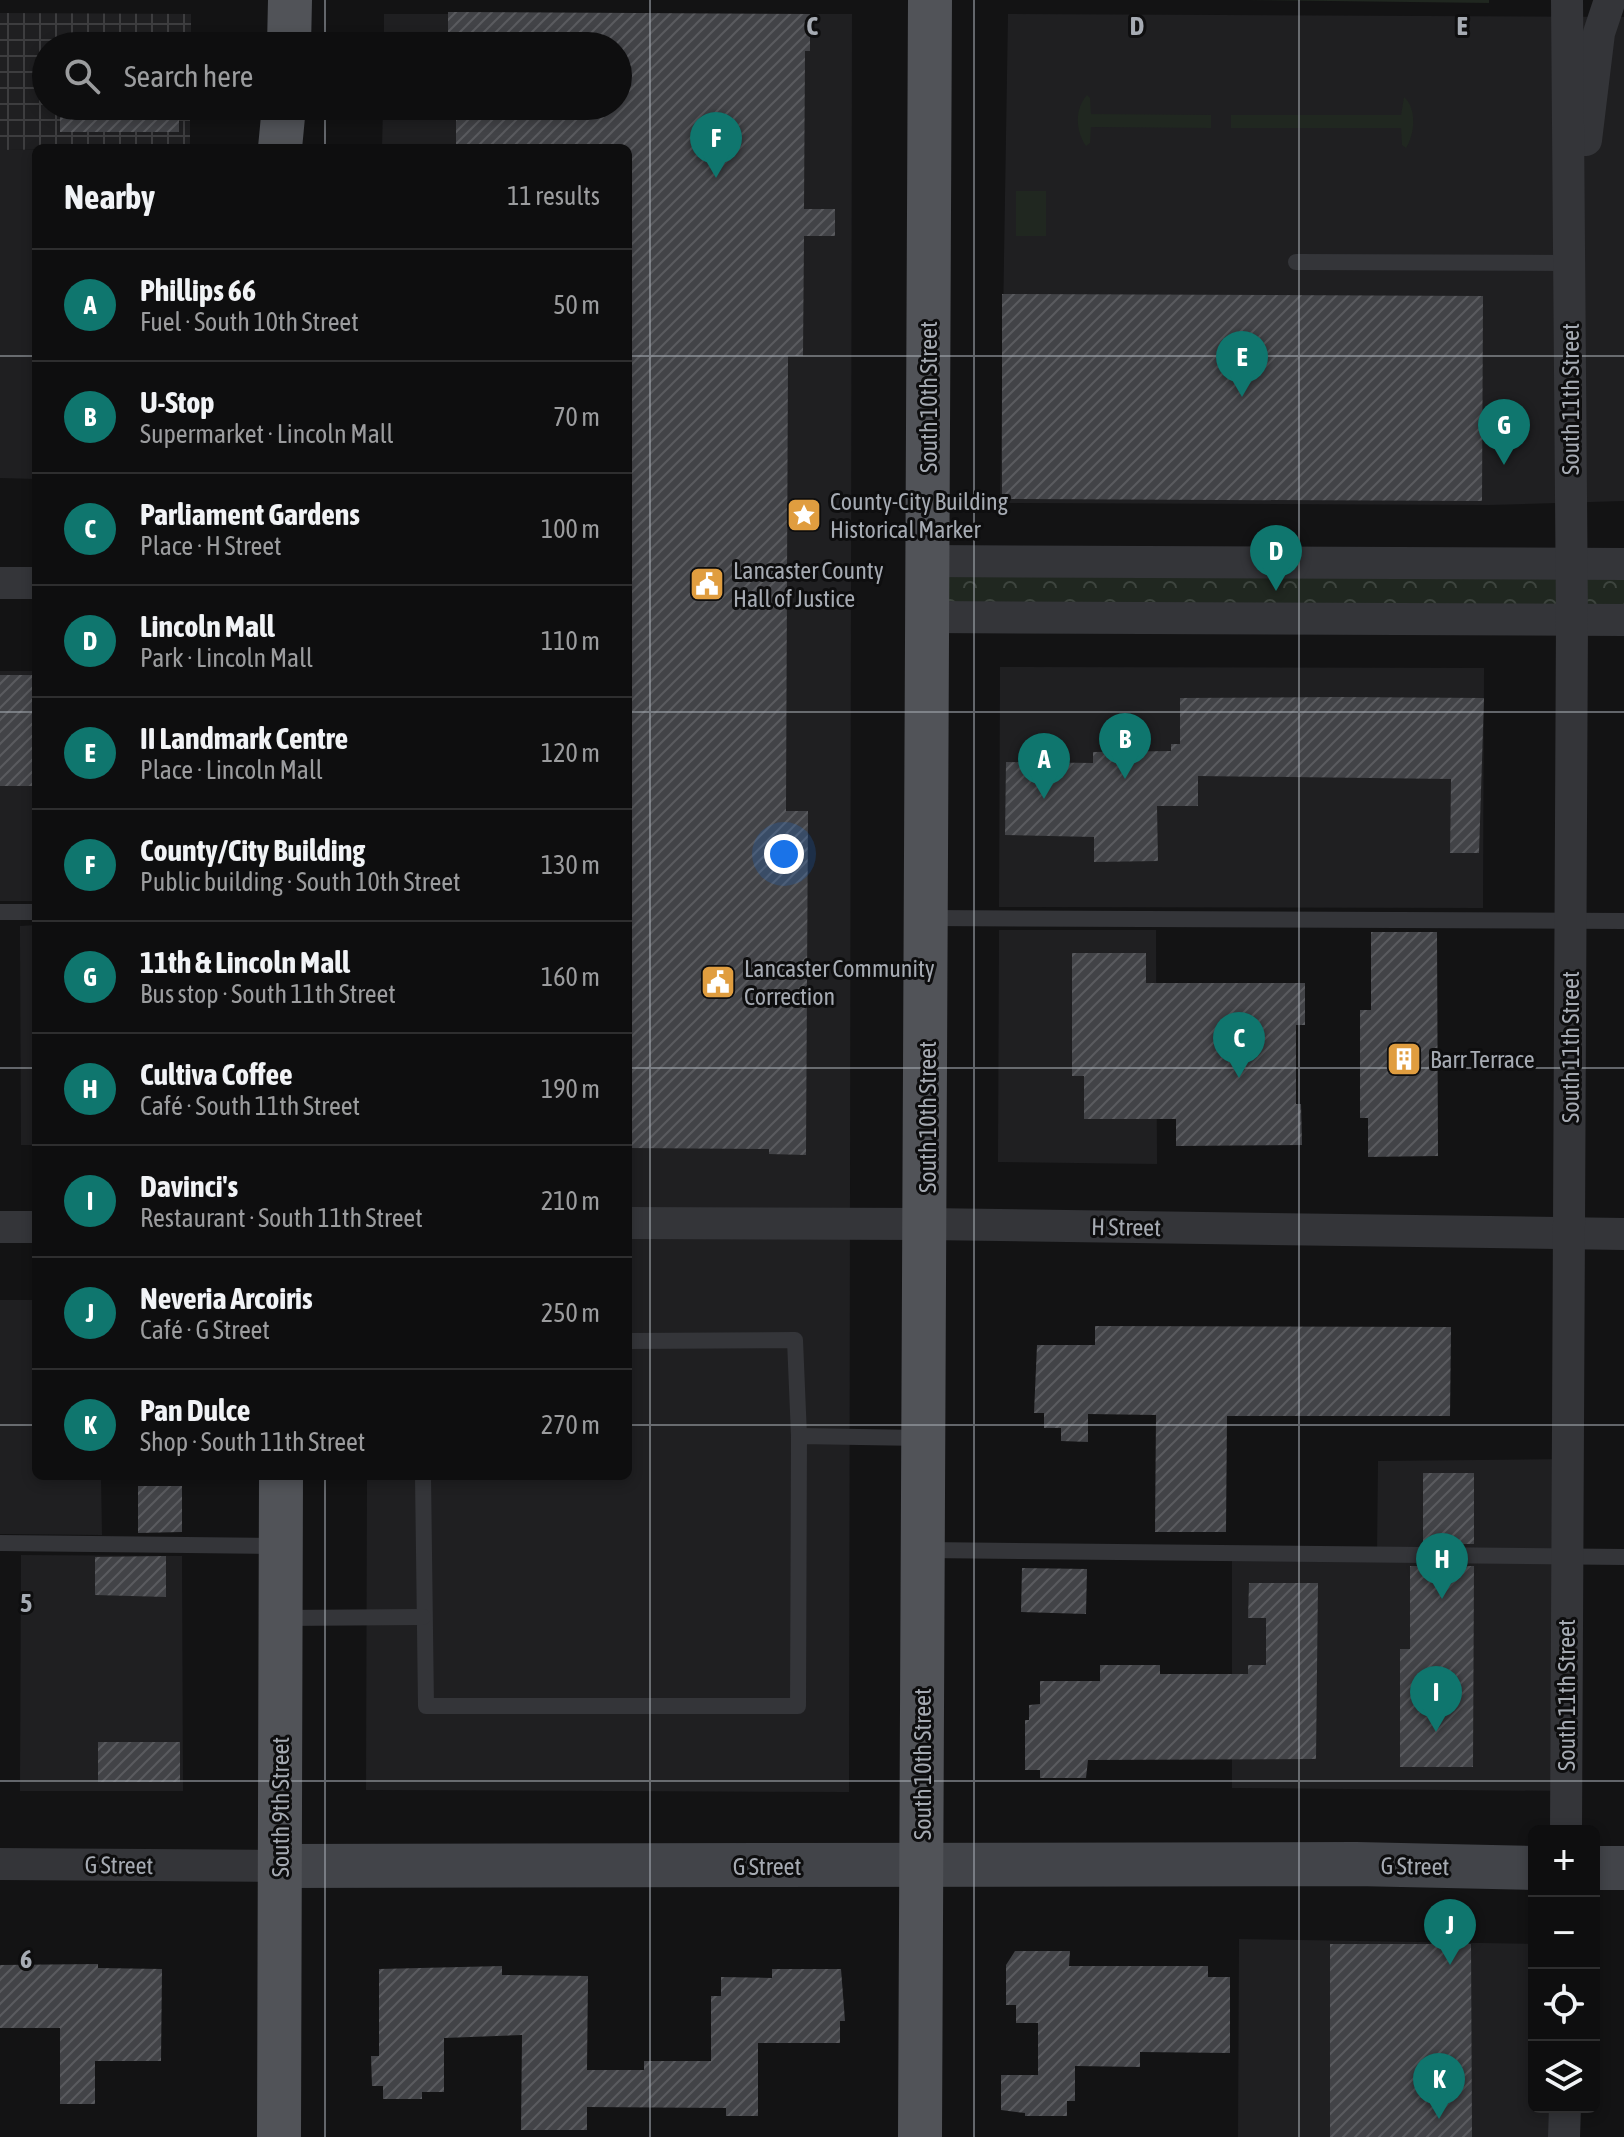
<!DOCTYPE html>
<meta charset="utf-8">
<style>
body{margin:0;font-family:"Asap Condensed",sans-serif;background:#1c1c1d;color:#f1f3f6}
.controls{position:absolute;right:24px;bottom:24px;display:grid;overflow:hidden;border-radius:12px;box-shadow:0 4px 12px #0003}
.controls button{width:72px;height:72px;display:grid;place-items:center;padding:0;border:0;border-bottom:2px solid #2e2e2f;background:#0e0e0f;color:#f1f3f6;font:40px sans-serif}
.you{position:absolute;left:784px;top:854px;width:28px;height:28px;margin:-20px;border:6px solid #fff;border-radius:50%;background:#1a73e8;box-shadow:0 0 0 12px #1a73e833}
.badge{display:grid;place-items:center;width:52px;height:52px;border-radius:50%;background:#0f766e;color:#fff;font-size:26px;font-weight:700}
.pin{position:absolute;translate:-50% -66px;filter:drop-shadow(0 2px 4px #0008)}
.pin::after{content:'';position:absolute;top:42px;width:28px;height:24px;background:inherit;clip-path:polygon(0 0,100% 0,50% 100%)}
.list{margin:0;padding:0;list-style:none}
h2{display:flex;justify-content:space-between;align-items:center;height:104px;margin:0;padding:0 32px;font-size:34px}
h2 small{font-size:26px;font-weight:400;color:#9b9c9e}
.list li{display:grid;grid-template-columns:52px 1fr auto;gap:24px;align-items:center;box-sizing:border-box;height:112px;padding:0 32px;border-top:2px solid #2e2e2f}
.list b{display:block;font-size:30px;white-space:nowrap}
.list p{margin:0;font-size:26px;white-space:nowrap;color:#9b9c9e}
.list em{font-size:26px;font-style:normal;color:#9b9c9e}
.icon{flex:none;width:44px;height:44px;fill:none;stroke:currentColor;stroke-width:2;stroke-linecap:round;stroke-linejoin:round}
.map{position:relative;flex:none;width:1624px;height:2137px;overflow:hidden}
.search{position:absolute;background:#0e0e0f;box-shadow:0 4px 12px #0003;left:32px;top:32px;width:600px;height:88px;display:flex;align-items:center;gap:20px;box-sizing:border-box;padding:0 28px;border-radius:44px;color:#9b9c9e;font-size:30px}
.panel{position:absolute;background:#0e0e0f;box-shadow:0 4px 12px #0003;left:32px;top:144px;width:600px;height:1336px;border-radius:12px}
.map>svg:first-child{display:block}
</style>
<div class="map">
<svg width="1624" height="2137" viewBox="0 0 1624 2137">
<defs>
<pattern id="industrial-grid" width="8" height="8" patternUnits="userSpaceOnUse" patternTransform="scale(2)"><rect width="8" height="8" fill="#1f1f21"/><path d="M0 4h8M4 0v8" fill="none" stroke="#3d3d3f"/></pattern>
<pattern id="park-crowns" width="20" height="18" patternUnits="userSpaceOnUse" patternTransform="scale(2)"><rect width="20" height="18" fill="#202720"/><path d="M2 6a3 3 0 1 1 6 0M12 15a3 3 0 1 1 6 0" fill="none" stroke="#3d443e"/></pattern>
<pattern id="building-hatch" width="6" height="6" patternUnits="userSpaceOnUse" patternTransform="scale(2)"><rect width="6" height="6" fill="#424347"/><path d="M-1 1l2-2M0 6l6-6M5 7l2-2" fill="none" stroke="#5a5b5f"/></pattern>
</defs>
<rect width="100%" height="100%" fill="#131314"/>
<g fill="#1f1f21">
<polygon points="384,14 852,14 849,1792 366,1790 367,1476 628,1476 628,148 382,148 383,106 618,106 618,46 384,46"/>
<polygon points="1008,14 1624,17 1624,501 1489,505 1000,503"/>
<polygon points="0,150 36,150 36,479 0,478"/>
<polygon points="1000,667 1484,668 1483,908 999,907"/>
<rect x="0" y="671" width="36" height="230"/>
<polygon points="36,925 36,1145 21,1145 20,926"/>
<polygon points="999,930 1156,930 1157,1164 998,1162"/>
<polygon points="0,1300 36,1300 36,1476 101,1476 102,1535 0,1534"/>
<polygon points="1568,1459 1566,1791 1232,1788 1232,1553 1377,1554 1378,1461"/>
<polygon points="21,1555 182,1556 183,1791 20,1791"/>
<polygon points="1239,1939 1534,1944 1534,2107 1565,2107 1564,2137 1238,2137"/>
</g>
<polygon fill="url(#industrial-grid)" points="0,13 191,14 191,46 46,46 46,106 190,106 190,148 0,150"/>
<g fill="#202720">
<polygon points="1243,0 1489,0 1489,3"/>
<path d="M1087,95L1090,98L1091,114L1211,115V128L1091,127L1090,143L1086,146C1076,132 1074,109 1087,95Z"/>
<path d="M1404,97C1417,108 1415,134 1406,148L1402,145L1401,128H1231V115H1401Z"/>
<rect x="1016" y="191" width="30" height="45"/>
</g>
<polygon fill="url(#park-crowns)" points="928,561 1624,564 1624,620 928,617"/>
<g fill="url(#building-hatch)">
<polygon points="448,12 810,14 810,51 805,51 804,209 835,209 835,236 804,236 803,356 788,356 786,811 808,811 806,1155 769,1154 769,1149 628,1148 628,148 456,148 456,106 618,106 618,46 448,46"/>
<rect x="60" y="106" width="119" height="26"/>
<polygon points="1002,294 1483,296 1482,501 1002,499"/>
<rect x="0" y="675" width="36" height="111"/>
<polygon points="1338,697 1484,698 1479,853 1450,853 1451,779 1198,776 1198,806 1157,806 1158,861 1094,862 1094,837 1005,835 1006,762 1093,763 1093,752 1171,751 1171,744 1180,744 1180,698"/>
<polygon points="1371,932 1437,932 1438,1156 1368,1157 1368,1118 1360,1118 1360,1010 1371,1010"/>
<polygon points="1072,953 1146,953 1146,983 1305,983 1305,1025 1296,1025 1296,1104 1301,1104 1302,1145 1176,1146 1176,1119 1084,1119 1084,1076 1072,1076"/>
<polygon points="1095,1326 1451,1327 1450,1416 1227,1416 1226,1532 1155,1532 1156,1415 1088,1414 1088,1442 1061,1441 1061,1428 1044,1428 1044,1413 1034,1413 1037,1345 1095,1345"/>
<rect x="1423" y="1473" width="51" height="71"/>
<polygon points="138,1486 182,1486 182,1532 138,1533"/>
<polygon points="166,1556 166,1597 95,1595 95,1557"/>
<polygon points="1410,1566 1474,1566 1473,1767 1400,1767 1400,1649 1410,1649"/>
<polygon points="1022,1568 1087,1569 1086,1614 1021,1612"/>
<polygon points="1249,1583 1318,1583 1316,1759 1088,1760 1086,1778 1040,1778 1040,1770 1025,1770 1025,1720 1029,1720 1029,1705 1040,1704 1040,1681 1100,1681 1100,1665 1160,1665 1160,1674 1248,1674 1248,1665 1266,1665 1266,1618 1248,1618"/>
<rect x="98" y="1742" width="82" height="40"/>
<polygon points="1330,1944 1471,1944 1472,2137 1330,2137"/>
<polygon points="1015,1951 1070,1951 1069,1966 1208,1966 1208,1977 1230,1977 1230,2053 1140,2052 1140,2067 1075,2066 1075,2101 1067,2101 1067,2116 1025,2116 1025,2113 1001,2110 1001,2075 1038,2075 1038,2023 1016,2023 1016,2005 1006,2005 1006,1965"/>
<polygon points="98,1964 98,1968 162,1969 161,2061 95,2061 95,2104 60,2104 60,2028 0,2028 0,1965"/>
<polygon points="502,1966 502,1975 588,1976 587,2070 644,2070 644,2061 711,2061 711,1996 721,1996 721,1977 772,1978 772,1969 841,1969 845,2021 840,2021 840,2043 758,2043 758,2116 726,2116 726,2108 587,2107 587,2130 521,2130 522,2035 444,2038 444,2092 422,2092 422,2099 383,2099 383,2086 372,2086 371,2056 379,2056 379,1969"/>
</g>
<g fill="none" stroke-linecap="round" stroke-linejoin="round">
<g stroke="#343539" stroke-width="16">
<polyline points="1296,262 1571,263"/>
<polyline points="0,912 36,912"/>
<polyline points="928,918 1624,921"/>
<polyline points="628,1341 795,1340 799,1436"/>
<polyline points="423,1476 426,1706 798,1706 799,1436 921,1438"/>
<polyline points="0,1543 279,1546"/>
<polyline points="925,1550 1624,1557"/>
<polyline points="281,1618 423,1617"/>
</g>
<g stroke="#343539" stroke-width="32">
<polyline points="1586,140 1599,33 1610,0"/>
<polyline points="928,561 1624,564"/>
<polyline points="0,583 36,583"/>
<polyline points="928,617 1624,620"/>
<polyline points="628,1223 927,1224 1624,1234"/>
<polyline points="0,1227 36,1227"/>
<polyline points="1566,1831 1572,620 1567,0"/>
<polyline points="0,1864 280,1866"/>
<polyline points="1564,2137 1565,2107"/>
</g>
<g stroke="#424449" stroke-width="44">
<polyline points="280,1866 1356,1864 1534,1868"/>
<polyline points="1594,1868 1624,1868"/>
</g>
<g stroke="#515358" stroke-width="44">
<polyline points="289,46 290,0"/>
<polyline points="280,148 284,106"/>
<polyline points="279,2137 281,1476"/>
<polyline points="920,2137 930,0"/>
</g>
</g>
<path fill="none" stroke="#a6abb3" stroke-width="2" stroke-opacity="0.55" d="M325,0V46M650,0V2137M974,0V2137M1299,0V2137M325,106V148M0,356H36M628,356H1624M0,712H36M628,712H1624M0,1068H36M628,1068H1624M0,1425H36M628,1425H1624M325,1476V2137M0,1781H1624"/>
<defs>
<g id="sight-square" transform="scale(1.8)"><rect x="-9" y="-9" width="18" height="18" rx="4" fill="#e09d3f" stroke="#0e0e0f"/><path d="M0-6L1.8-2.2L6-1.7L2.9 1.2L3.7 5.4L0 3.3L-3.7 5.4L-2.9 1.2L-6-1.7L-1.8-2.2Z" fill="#fff"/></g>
<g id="civic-square" transform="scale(1.8)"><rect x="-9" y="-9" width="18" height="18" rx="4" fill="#e09d3f" stroke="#0e0e0f"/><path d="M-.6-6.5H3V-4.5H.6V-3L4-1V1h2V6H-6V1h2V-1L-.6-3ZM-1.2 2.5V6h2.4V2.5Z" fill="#fff"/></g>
<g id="building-square" transform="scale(1.8)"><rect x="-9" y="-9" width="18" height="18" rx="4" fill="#e09d3f" stroke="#0e0e0f"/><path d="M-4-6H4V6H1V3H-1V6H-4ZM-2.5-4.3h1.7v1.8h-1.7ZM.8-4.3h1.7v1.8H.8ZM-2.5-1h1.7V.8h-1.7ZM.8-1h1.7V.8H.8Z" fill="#fff"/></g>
</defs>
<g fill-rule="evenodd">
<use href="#sight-square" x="804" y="515"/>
<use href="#civic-square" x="707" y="584"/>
<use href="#civic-square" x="718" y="982"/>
<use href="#building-square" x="1404" y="1059"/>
</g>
<g text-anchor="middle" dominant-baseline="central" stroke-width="6" stroke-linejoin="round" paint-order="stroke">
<g font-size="24" fill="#a6abb3" stroke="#0e0e0f">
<text transform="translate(928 397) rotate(-90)">South 10th Street</text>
<text transform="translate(1570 399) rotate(-90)">South 11th Street</text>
<text transform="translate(1570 1047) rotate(-90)">South 11th Street</text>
<text transform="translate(927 1117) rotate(-90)">South 10th Street</text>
<text transform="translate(1126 1227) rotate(1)">H Street</text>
<text transform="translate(1566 1695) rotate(-90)">South 11th Street</text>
<text transform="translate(922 1764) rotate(-90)">South 10th Street</text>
<text transform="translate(280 1807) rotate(-90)">South 9th Street</text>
<text transform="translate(119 1865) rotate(1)">G Street</text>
<text x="767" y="1866">G Street</text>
<text transform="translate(1415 1866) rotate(1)">G Street</text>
</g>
<g font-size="24" fill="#a6abb3" stroke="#0e0e0f" text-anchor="start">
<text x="830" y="501">County-City Building<tspan x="830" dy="28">Historical Marker</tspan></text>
<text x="733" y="570">Lancaster County<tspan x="733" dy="28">Hall of Justice</tspan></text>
<text x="744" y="968">Lancaster Community<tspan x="744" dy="28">Correction</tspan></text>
<text x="1430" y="1059">Barr Terrace</text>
</g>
</g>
<g font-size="26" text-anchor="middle" font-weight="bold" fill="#a6abb3" stroke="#0e0e0f" stroke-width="6" stroke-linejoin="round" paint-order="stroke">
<text x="812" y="35">C</text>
<text x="1137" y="35">D</text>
<text x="1462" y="35">E</text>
<text x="26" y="1612">5</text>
<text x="26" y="1968">6</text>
</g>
</svg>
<div class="controls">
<button>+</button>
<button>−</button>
<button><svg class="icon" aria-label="locate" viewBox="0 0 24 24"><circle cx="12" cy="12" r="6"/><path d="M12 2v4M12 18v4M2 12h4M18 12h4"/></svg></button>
<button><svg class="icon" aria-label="layers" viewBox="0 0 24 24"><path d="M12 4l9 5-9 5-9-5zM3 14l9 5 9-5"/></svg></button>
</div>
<div class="you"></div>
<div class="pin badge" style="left:1044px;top:799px">A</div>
<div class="pin badge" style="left:1125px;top:779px">B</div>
<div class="pin badge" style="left:1239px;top:1078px">C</div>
<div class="pin badge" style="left:1276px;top:591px">D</div>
<div class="pin badge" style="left:1242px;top:397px">E</div>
<div class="pin badge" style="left:716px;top:178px">F</div>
<div class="pin badge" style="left:1504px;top:465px">G</div>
<div class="pin badge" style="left:1442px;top:1599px">H</div>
<div class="pin badge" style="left:1436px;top:1732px">I</div>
<div class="pin badge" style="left:1450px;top:1965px">J</div>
<div class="pin badge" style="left:1439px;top:2119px">K</div>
<div class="search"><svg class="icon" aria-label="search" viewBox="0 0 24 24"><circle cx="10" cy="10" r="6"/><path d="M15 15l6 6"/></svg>Search here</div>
<section class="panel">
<h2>Nearby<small>11 results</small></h2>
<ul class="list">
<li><span class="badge">A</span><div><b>Phillips 66</b><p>Fuel · South 10th Street</p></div><em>50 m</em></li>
<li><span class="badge">B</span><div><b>U-Stop</b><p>Supermarket · Lincoln Mall</p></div><em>70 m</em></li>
<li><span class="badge">C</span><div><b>Parliament Gardens</b><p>Place · H Street</p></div><em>100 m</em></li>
<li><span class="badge">D</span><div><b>Lincoln Mall</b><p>Park · Lincoln Mall</p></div><em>110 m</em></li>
<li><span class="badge">E</span><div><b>II Landmark Centre</b><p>Place · Lincoln Mall</p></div><em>120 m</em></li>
<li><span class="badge">F</span><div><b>County/City Building</b><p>Public building · South 10th Street</p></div><em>130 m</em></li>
<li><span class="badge">G</span><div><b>11th &amp; Lincoln Mall</b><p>Bus stop · South 11th Street</p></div><em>160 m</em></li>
<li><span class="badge">H</span><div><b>Cultiva Coffee</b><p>Café · South 11th Street</p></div><em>190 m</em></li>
<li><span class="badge">I</span><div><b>Davinci's</b><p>Restaurant · South 11th Street</p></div><em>210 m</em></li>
<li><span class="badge">J</span><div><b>Neveria Arcoiris</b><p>Café · G Street</p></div><em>250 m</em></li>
<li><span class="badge">K</span><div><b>Pan Dulce</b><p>Shop · South 11th Street</p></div><em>270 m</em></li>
</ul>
</section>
</div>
